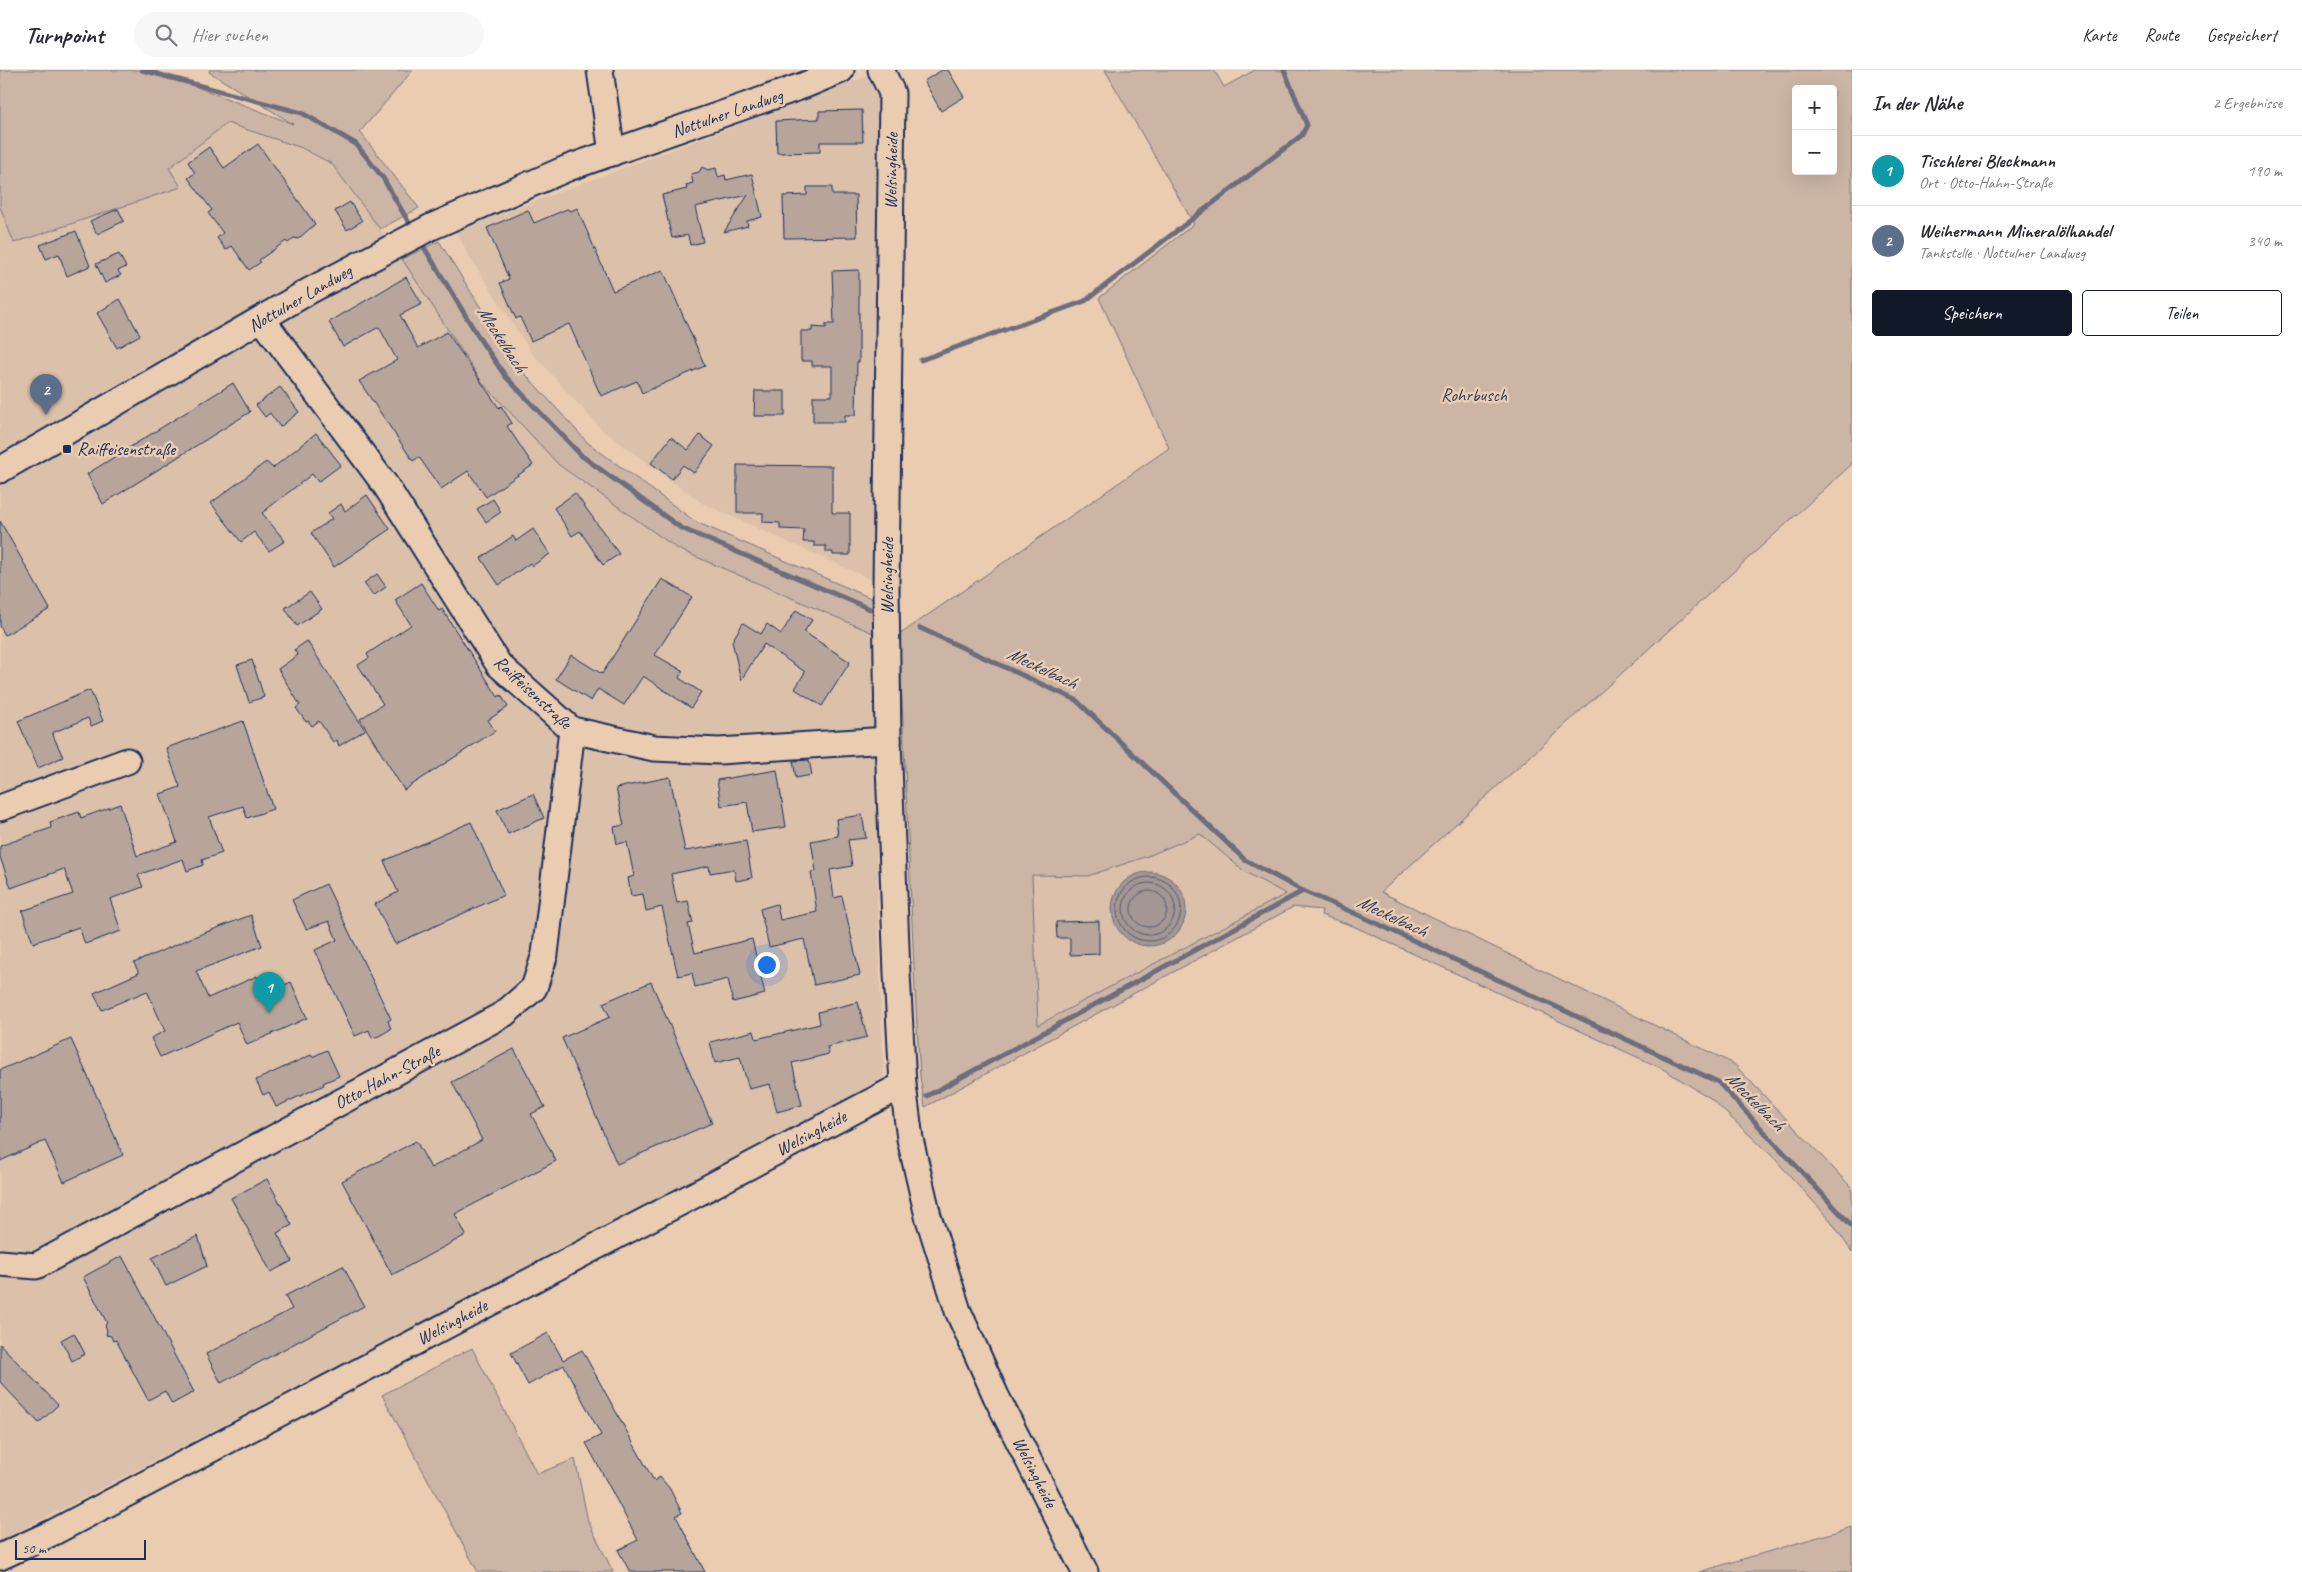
<!DOCTYPE html>
<html lang="de">
<meta charset="utf-8">
<style>
body{margin:0;font-family:Caveat,sans-serif;background:#f7f7f7;color:#2b2b33}
.controls{position:absolute;right:15px;top:15px;display:grid;overflow:hidden;border-radius:5px;box-shadow:0 5px 20px #0002}
.controls button{width:45px;height:45px;display:grid;place-items:center;padding:0;border:0;border-bottom:1px solid #e1e1e2;background:#fff;color:#2b2b33;font:25px sans-serif}
.scale{position:absolute;left:15px;bottom:12px;width:131px;box-sizing:border-box;padding-left:5px;border:2px solid #1b2f5e;border-top:0;font-size:14px;line-height:18px;white-space:nowrap;color:#1b2f5e;-webkit-text-stroke:4px #eaccb0;paint-order:stroke}
.you{position:absolute;left:766px;top:894px;width:18px;height:18px;margin:-12px;border:4px solid #fff;border-radius:50%;background:#1a73e8;box-shadow:0 0 0 8px #1a73e833}
.badge{display:grid;place-items:center;width:32px;height:32px;border-radius:50%;background:#111827;color:#fff;font-size:16px;font-weight:700}
.pin{position:absolute;translate:-50% -41px;filter:drop-shadow(0 1px 2px #0008)}
.pin::after{content:'';position:absolute;top:26px;width:18px;height:15px;background:inherit;clip-path:polygon(0 0,100% 0,50% 100%)}
.list{margin:0;padding:0;list-style:none}
h2{display:flex;justify-content:space-between;align-items:center;height:65px;margin:0;padding:0 20px;font-size:21px}
h2 small{font-size:16px;font-weight:400;color:#7c7c81}
.list li{display:grid;grid-template-columns:32px 1fr auto;gap:15px;align-items:center;box-sizing:border-box;height:70px;padding:0 20px;border-top:1px solid #e1e1e2}
.list b{display:block;font-size:19px;white-space:nowrap}
.list p{margin:0;font-size:16px;white-space:nowrap;color:#7c7c81}
.list em{font-size:16px;font-style:normal;color:#7c7c81}
.actions{display:flex;gap:10px;padding:15px 20px}
.actions a{flex:1;padding:11px 0;border:1px solid #111827;border-radius:5px;text-align:center;font-size:18px;color:#111827}
.actions .main{background:#111827;color:#fff}
.icon{flex:none;width:28px;height:28px;fill:none;stroke:currentColor;stroke-width:2;stroke-linecap:round;stroke-linejoin:round}
.map{position:relative;flex:none;width:1852px;height:1502px;overflow:hidden}
header{display:flex;align-items:center;gap:30px;box-sizing:border-box;height:70px;padding:0 25px;background:#fff;border-bottom:1px solid #e1e1e2}
header strong{font-size:24px}
nav{display:flex;gap:28px;margin-inline-start:auto;font-size:18px}
.search{width:350px;height:45px;background:#f7f7f7;display:flex;align-items:center;gap:12px;box-sizing:border-box;padding:0 18px;border-radius:28px;color:#7c7c81;font-size:19px}
main{display:flex}
aside{flex:1;background:#fff}
.map>svg:first-child{display:block}
</style>
<header>
<strong>Turnpoint</strong>
<div class="search"><svg class="icon" aria-label="search" viewBox="0 0 24 24"><circle cx="10" cy="10" r="6"/><path d="M15 15l6 6"/></svg>Hier suchen</div>
<nav><a>Karte</a><a>Route</a><a>Gespeichert</a></nav>
</header>
<main>
<div class="map">
<svg width="1852" height="1502" viewBox="0 0 1852 1502">
<rect width="100%" height="100%" fill="#eaccb0"/>
<filter id="ink" filterUnits="userSpaceOnUse"><feTurbulence type="fractalNoise" baseFrequency=".02" numOctaves="2"/><feDisplacementMap in="SourceGraphic" scale="10" xChannelSelector="R" yChannelSelector="G"/><feConvolveMatrix kernelMatrix="1 2 1 2 8 2 1 2 1" color-interpolation-filters="sRGB"/></filter>
<g filter="url(#ink)">
<g fill="#dbc0aa">
<polygon points="884,0 879,513 702,433 602,360 532,283 470,188 456,161"/>
<polygon points="227,53 302,78 332,94 402,189 482,312 678,479 873,563 878,859 884,1012 0,1471 0,137 14,173 180,117 168,98"/>
<polygon points="1200,764 1245,802 1286,824 1038,955 1032,805 1088,806 1148,786"/>
</g>
<g fill="#ccb5a4" stroke="#747281" fill-rule="evenodd">
<polygon points="0,0 153,0 293,54 209,2 209,0 413,0 360,62 419,138 380,159 332,94 302,78 227,53 169,98 181,117 14,173 0,137"/>
<path d="M1105,0H1214L1224,17L1255,0H1852V394L1381,822L1734,994L1852,1118V1182L1831,1151L1773,1087L1710,1028L1663,999L1353,856L1321,845L1322,840L1293,837L925,1037L920,1007L915,920L899,565L1169,378L1099,228L1194,154ZM1796,19H1833V101H1796ZM1200,764L1245,802L1286,824L1038,955L1032,805L1088,806L1148,786Z"/>
<polygon points="439,171 516,294 588,373 696,452 880,532 873,563 678,479 559,395 482,312 402,189"/>
<polygon points="472,1278 537,1404 575,1389 588,1451 613,1502 478,1502 382,1325"/>
<polygon points="1852,1457 1852,1502 1699,1502"/>
</g>
<circle fill="#a39694" stroke="#6d6d7e" cx="1149" cy="839" r="37"/>
<g fill="none" stroke-linecap="round" stroke-linejoin="round">
<g stroke="#515874" stroke-width="1">
<circle cx="1149" cy="839" r="32"/>
<circle cx="1149" cy="839" r="26"/>
<circle cx="1149" cy="839" r="18"/>
</g>
<g stroke="#6d6d7e" stroke-width="5">
<polyline points="142,0 302,43 356,74 383,108 412,158"/>
<polyline points="419,169 481,271 506,307 582,386 681,458 870,539"/>
<polyline points="921,290 1085,231 1302,65 1307,55 1284,0"/>
<polyline points="920,558 1076,630 1245,790 1303,821 1352,842 1718,1012 1852,1156"/>
<polyline points="927,1026 1303,821"/>
</g>
</g>
<g fill="#b7a59c" stroke="#1b2f5e">
<polygon points="942,0 948,0 964,27 941,41 924,11"/>
<polygon points="862,40 863,72 820,72 820,82 777,83 776,51 819,49 819,41"/>
<polygon points="258,74 315,154 298,169 294,168 288,173 286,171 259,190 261,192 249,200 232,176 226,180 217,168 223,163 208,143 212,140 188,108 195,103 188,92 209,77 224,98"/>
<polygon points="702,97 708,100 716,98 718,107 725,105 726,110 752,104 762,147 747,151 748,156 724,162 748,125 695,137 703,172 690,175 688,165 672,168 662,125 687,119 686,115 693,113 691,104 699,102"/>
<polygon points="807,117 832,117 832,125 856,125 857,167 784,168 783,126 807,125"/>
<polygon points="350,132 362,151 347,160 335,141"/>
<polygon points="577,138 613,221 663,200 705,296 642,323 637,311 601,326 569,254 531,271 520,247 516,249 500,213 509,209 487,158 528,140 534,153 567,139 571,141"/>
<polygon points="118,139 124,151 97,164 90,151"/>
<polygon points="76,161 90,196 67,206 59,184 46,189 40,175"/>
<polygon points="119,184 126,197 118,201 121,205 105,213 96,194"/>
<polygon points="859,200 859,292 857,292 856,345 845,345 845,352 813,352 813,326 832,326 832,296 812,296 812,291 801,291 801,261 812,261 812,257 826,258 826,254 834,254 832,201"/>
<polygon points="406,207 422,234 400,245 418,278 447,262 499,338 501,336 512,353 507,356 533,395 486,427 468,401 441,419 419,387 413,391 359,311 397,290 379,257 343,277 329,252"/>
<polygon points="120,229 140,265 117,278 97,243"/>
<polygon points="233,313 250,342 103,434 87,404"/>
<polygon points="280,317 299,342 280,357 270,343 265,347 256,335"/>
<polygon points="755,321 785,321 785,346 754,346"/>
<polygon points="316,363 341,395 318,412 312,404 262,443 285,471 269,481 254,462 241,472 211,433 266,392 273,398"/>
<polygon points="700,365 714,376 694,403 683,395 672,409 651,393 671,367 688,380"/>
<polygon points="737,395 832,396 832,443 850,443 850,485 833,485 833,482 826,482 826,476 814,476 814,472 803,472 804,460 780,459 780,453 763,452 763,443 737,443"/>
<polygon points="575,423 619,484 603,495 580,461 572,466 554,438"/>
<polygon points="367,425 390,459 334,497 311,463 332,449 328,443 341,434 345,441"/>
<polygon points="493,429 501,442 486,452 477,439"/>
<polygon points="0,451 50,539 5,565 0,556"/>
<polygon points="533,459 550,484 532,496 530,493 499,515 481,488 513,466 516,471"/>
<polygon points="377,504 386,517 373,526 364,513"/>
<polygon points="662,509 692,527 655,585 683,601 679,608 701,622 691,638 643,606 624,635 598,619 591,631 556,609 571,585 602,604"/>
<polygon points="421,513 439,541 442,539 498,627 501,625 508,637 488,650 495,661 404,720 360,649 383,634 358,595 369,588 367,584 411,555 395,530"/>
<polygon points="310,522 322,539 297,556 285,538"/>
<polygon points="796,540 812,550 804,562 850,592 822,636 795,619 805,602 764,574 741,610 732,571 743,553 761,564 767,554 781,564"/>
<polygon points="307,571 365,660 339,676 337,670 333,672 319,651 312,656 308,651 306,652 296,638 300,635 278,599 298,585 294,580"/>
<polygon points="252,590 264,627 249,632 237,595"/>
<polygon points="90,620 103,651 91,656 88,648 52,663 63,687 38,698 18,651"/>
<polygon points="243,651 273,739 247,748 243,736 209,747 222,783 202,790 203,795 187,801 183,789 138,805 143,817 110,829 121,861 85,874 79,857 33,873 22,841 73,824 64,799 11,818 0,787 0,776 51,758 50,752 79,742 81,748 120,734 137,786 177,772 160,724 180,717 166,678"/>
<polygon points="809,690 812,705 796,708 793,691"/>
<polygon points="777,700 786,757 752,762 747,732 721,736 717,710"/>
<polygon points="670,707 685,781 746,771 752,808 736,811 734,799 710,803 709,796 671,804 677,833 688,831 693,853 688,854 695,883 752,869 765,924 733,932 728,909 695,917 692,903 678,906 662,837 646,841 643,824 631,826 628,808 634,806 627,772 617,774 614,757 624,755 616,718"/>
<polygon points="533,724 544,748 508,764 497,740"/>
<polygon points="862,745 866,768 848,770 852,796 830,800 834,828 842,826 860,905 814,915 804,869 769,877 760,839 777,834 780,850 817,842 811,802 816,801 811,771 838,766 836,749"/>
<polygon points="471,752 504,825 395,874 375,834 398,822 384,791"/>
<polygon points="326,814 391,949 388,951 391,959 379,966 372,968 369,960 355,966 315,880 337,870 329,851 306,859 292,830"/>
<polygon points="251,845 262,876 196,901 208,928 257,906 258,909 273,903 280,917 291,912 307,948 247,975 237,952 160,987 151,968 165,961 147,921 102,940 94,923 139,903 134,893 191,868"/>
<polygon points="1099,851 1099,884 1070,885 1070,868 1057,868 1056,852"/>
<polygon points="651,912 712,1053 617,1094 562,968 610,947 603,933"/>
<polygon points="858,932 867,967 827,977 829,984 792,993 802,1035 777,1042 770,1014 749,1019 740,987 715,993 710,972 754,961 756,969 820,954 818,942"/>
<polygon points="71,969 123,1085 64,1112 45,1071 0,1091 0,1000"/>
<polygon points="514,979 545,1037 531,1044 556,1091 455,1144 466,1165 392,1205 342,1111 416,1071 431,1098 482,1070 452,1012"/>
<polygon points="327,980 339,1006 323,1013 324,1015 276,1037 269,1022 263,1025 256,1010 311,985 312,987"/>
<polygon points="267,1109 292,1155 277,1163 292,1191 271,1202 231,1128"/>
<polygon points="198,1166 207,1196 166,1216 152,1188"/>
<polygon points="122,1186 194,1322 172,1334 165,1321 148,1330 116,1270 113,1271 111,1266 106,1265 107,1260 105,1255 107,1253 83,1207"/>
<polygon points="343,1196 364,1236 221,1313 206,1284 292,1239 285,1226"/>
<polygon points="74,1263 85,1284 72,1291 61,1270"/>
<polygon points="548,1263 563,1290 582,1280 654,1411 660,1407 670,1419 682,1443 676,1446 705,1502 630,1502 618,1480 638,1470 586,1373 601,1365 564,1295 528,1315 511,1283"/>
<polygon points="0,1274 58,1335 39,1353 0,1312"/>
</g>
<g fill="none" stroke-linecap="round" stroke-linejoin="round">
<g stroke="#1b2f5e" stroke-width="29">
<g id="minor">
<polyline points="600,0 612,83"/>
<polyline points="881,0 892,23 886,517 888,670 897,903 903,1015 910,1069 928,1146 958,1241 996,1326 1085,1502"/>
<polyline points="262,249 386,416 499,595 572,660 654,678 719,681 888,670"/>
<polyline points="0,400 311,220 431,157 568,98 805,15 841,0"/>
<polyline points="0,738 127,691"/>
<polyline points="0,1193 36,1196 504,944 534,918 545,884 572,660"/>
<polyline points="0,1487 54,1462 903,1015"/>
</g>
</g>
<use href="#minor" stroke="#eaccb0" stroke-width="25"/>
</g>
</g>
<rect fill="#1b2f5e" stroke="#eaccb0" stroke-width="2" x="62" y="374" width="10" height="10" rx="2.5"/>
<g text-anchor="middle" dominant-baseline="central" stroke-width="5" stroke-linejoin="round" paint-order="stroke">
<g font-size="18" fill="#1b2f5e" stroke="#eaccb0">
<text transform="translate(727 43) rotate(-19)">Nottulner Landweg</text>
<text transform="translate(891 101) rotate(-89)">Welsingheide</text>
<text transform="translate(300 228) rotate(-30)">Nottulner Landweg</text>
<text transform="translate(887 506) rotate(-90)">Welsingheide</text>
<text transform="translate(533 622) rotate(43)">Raiffeisenstraße</text>
<text transform="translate(387 1007) rotate(-28)">Otto-Hahn-Straße</text>
<text transform="translate(811 1063) rotate(-28)">Welsingheide</text>
<text transform="translate(452 1252) rotate(-28)">Welsingheide</text>
<text transform="translate(1035 1402) rotate(63)">Welsingheide</text>
</g>
<g font-size="18" fill="#2d3c65" stroke="#eaccb0">
<text x="1474" y="325">Rohrbusch</text>
</g>
<g font-size="18" fill="#1b2f5e" stroke="#eaccb0" text-anchor="start">
<text x="77" y="379">Raiffeisenstraße</text>
</g>
<g font-size="19" font-style="italic" fill="#2f3e66" stroke="#eaccb0">
<text transform="translate(502 269) rotate(57)">Meckelbach</text>
<text transform="translate(1042 598) rotate(25)">Meckelbach</text>
<text transform="translate(1392 846) rotate(25)">Meckelbach</text>
<text transform="translate(1755 1031) rotate(45)">Meckelbach</text>
</g>
</g>
</svg>
<div class="controls">
<button>+</button>
<button>−</button>
</div>
<div class="scale">50 m</div>
<div class="you"></div>
<div class="pin badge" style="left:269px;top:943px;background:#0f9aa8">1</div>
<div class="pin badge" style="left:46px;top:345px;background:#5c6f8a">2</div>
</div>
<aside>
<h2>In der Nähe<small>2 Ergebnisse</small></h2>
<ul class="list">
<li><span class="badge" style="background:#0f9aa8">1</span><div><b>Tischlerei Bleckmann</b><p>Ort · Otto-Hahn-Straße</p></div><em>190 m</em></li>
<li><span class="badge" style="background:#5c6f8a">2</span><div><b>Weihermann Mineralölhandel</b><p>Tankstelle · Nottulner Landweg</p></div><em>340 m</em></li>
</ul>
<div class="actions"><a class="main">Speichern</a><a>Teilen</a></div>
</aside>
</main>
